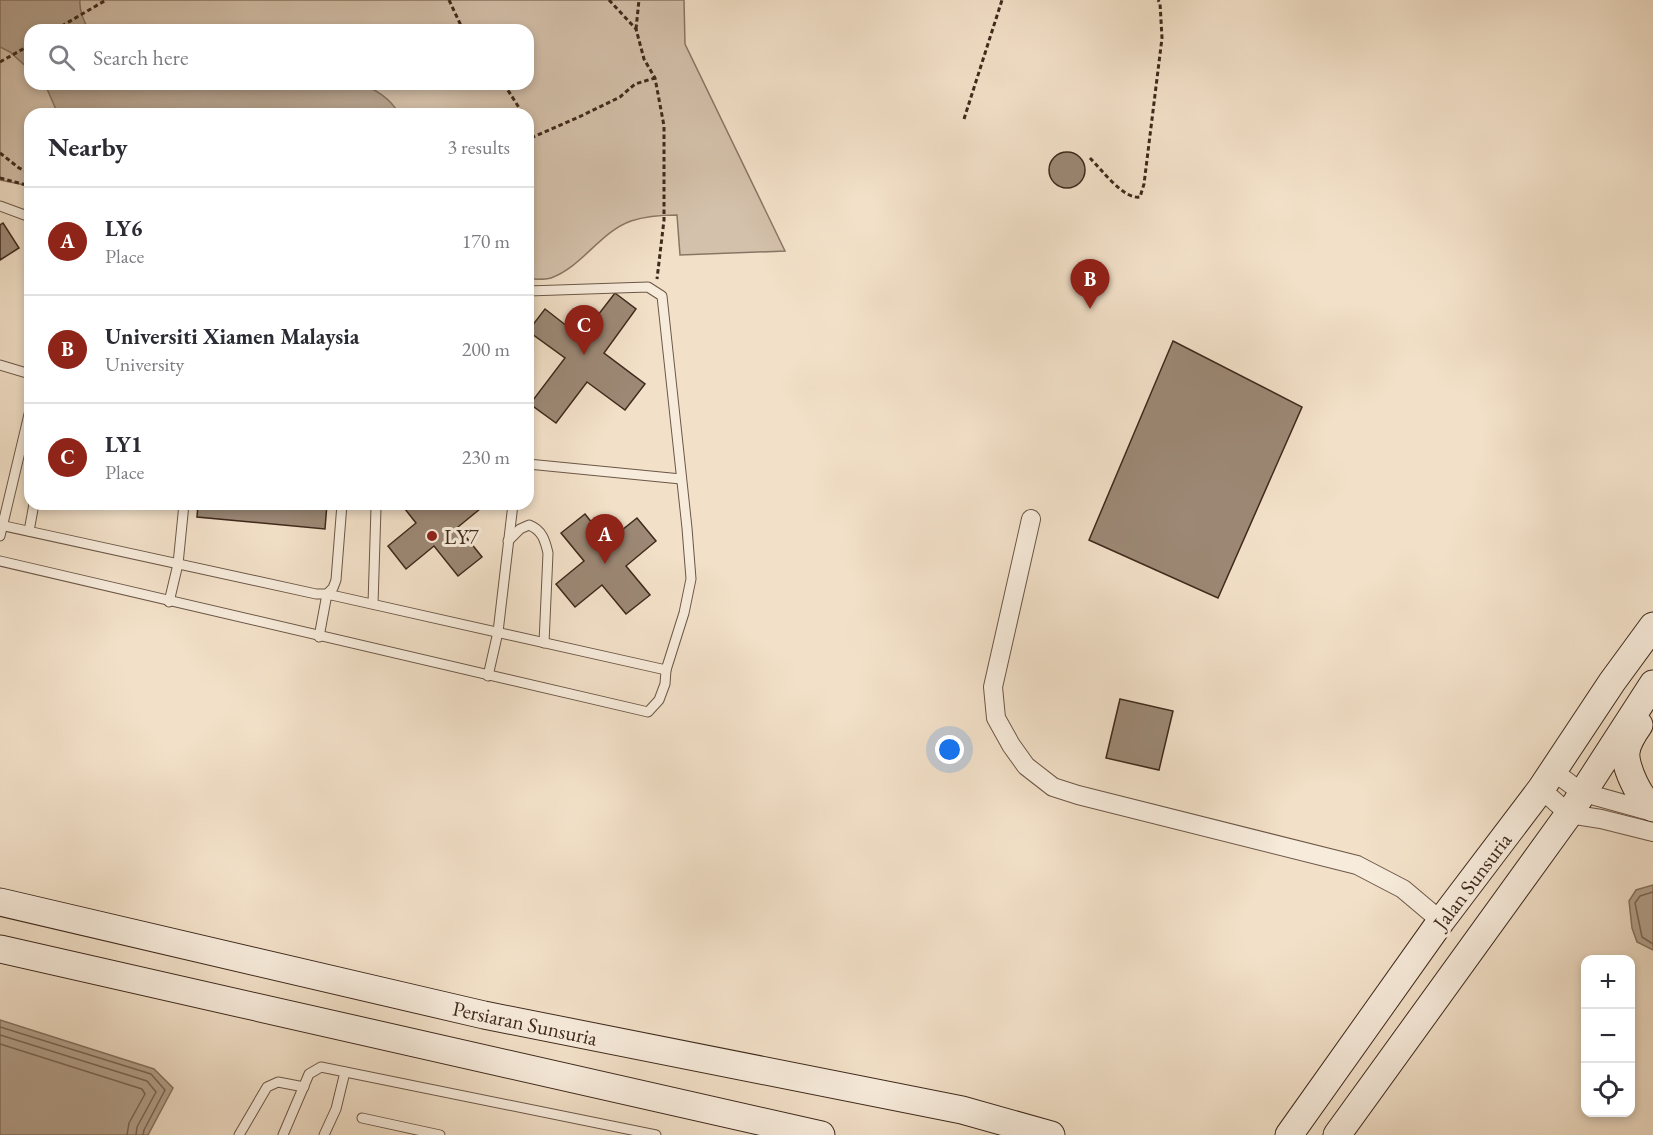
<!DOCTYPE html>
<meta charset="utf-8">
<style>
body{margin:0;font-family:"EB Garamond",serif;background:#f7f7f7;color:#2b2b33}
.controls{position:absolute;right:18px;bottom:18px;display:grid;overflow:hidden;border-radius:12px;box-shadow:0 3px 9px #0003}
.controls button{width:54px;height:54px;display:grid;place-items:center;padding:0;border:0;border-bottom:2px solid #e1e1e2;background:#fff;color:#2b2b33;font:30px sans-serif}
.you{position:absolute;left:950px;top:750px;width:21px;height:21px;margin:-15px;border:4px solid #fff;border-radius:50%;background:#1a73e8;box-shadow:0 0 0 9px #1a73e833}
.badge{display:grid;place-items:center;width:39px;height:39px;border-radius:50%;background:#8f2418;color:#fff;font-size:20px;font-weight:700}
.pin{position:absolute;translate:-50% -50px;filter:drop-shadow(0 2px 3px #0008)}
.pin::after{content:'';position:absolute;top:32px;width:21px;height:18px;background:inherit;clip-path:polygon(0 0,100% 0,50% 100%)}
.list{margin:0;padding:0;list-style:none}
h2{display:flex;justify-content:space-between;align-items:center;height:78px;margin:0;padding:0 24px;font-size:26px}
h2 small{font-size:20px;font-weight:400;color:#7c7c81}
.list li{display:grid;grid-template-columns:39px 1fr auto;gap:18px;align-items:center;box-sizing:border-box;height:108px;padding:0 24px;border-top:2px solid #e1e1e2}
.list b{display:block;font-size:22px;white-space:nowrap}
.list p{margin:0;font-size:20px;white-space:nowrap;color:#7c7c81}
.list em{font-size:20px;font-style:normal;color:#7c7c81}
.icon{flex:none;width:33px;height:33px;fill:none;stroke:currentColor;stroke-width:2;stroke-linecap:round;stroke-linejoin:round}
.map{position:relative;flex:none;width:1653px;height:1135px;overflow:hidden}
.search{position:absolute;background:#fff;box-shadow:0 3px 9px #0003;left:24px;top:24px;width:510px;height:66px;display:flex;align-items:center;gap:15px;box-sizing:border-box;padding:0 21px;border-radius:18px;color:#7c7c81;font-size:22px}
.panel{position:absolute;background:#fff;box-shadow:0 3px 9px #0003;left:24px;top:108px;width:510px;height:402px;border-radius:18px}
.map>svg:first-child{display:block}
</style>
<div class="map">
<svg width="1653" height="1135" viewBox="0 0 1653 1135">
<rect width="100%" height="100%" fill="#f2e0c8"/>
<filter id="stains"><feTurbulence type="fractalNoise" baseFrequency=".00333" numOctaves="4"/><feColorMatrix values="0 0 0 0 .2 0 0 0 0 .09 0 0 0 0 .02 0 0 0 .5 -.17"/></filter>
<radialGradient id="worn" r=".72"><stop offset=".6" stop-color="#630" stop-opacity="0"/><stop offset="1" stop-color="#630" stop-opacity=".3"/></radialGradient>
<path fill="#d4c1ab" stroke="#8a7564" stroke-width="1.5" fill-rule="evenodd" d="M0,0H684L685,44L785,251L680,255L677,215C662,215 646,216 631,221C600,232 583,266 551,278C544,280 535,279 528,279V114H30V186L0,180ZM30,30H528V84H30Z"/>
<g fill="#b5a28e" stroke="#867260" stroke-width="1.5">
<path d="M0,0H80C79,9 84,24 90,30H30V70L10,52L0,47Z"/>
<path d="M43,84H358C375,88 391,99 399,114H58L47,89Z"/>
<polygon points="1653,885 1653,950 1637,942 1632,928 1629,901 1636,890"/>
<polygon points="0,1020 154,1069 173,1088 148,1135 0,1135"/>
</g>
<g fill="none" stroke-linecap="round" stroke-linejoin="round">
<g stroke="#7a6655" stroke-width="1.5">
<polyline points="1653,892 1640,896 1635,903 1642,937 1653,944"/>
<polyline points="0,1027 151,1074 165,1090 144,1130 143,1135"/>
<polyline points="0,1035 147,1081 156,1092 137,1127 136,1135"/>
<polyline points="0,1044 142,1089 145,1094 129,1123 127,1135"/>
</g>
</g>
<g fill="#9c8875" stroke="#3f291c" stroke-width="1.5">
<circle cx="1067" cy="170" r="18"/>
<polygon points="3,223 19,248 0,260 0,225"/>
<polygon points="615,293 636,309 604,353 645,384 625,410 587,382 556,423 530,404 565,358 528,331 545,309 581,337"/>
<polygon points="1173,341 1302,407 1218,598 1089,540"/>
<polygon points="198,504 327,504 325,529 197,517"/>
<polygon points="401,504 486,504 458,527 482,557 458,576 434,546 406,569 388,546 416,523"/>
<polygon points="585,514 607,542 637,518 656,541 626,566 650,595 626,614 602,585 575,607 556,584 584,561 561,533"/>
<polygon points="1120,699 1173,711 1159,770 1106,758"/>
</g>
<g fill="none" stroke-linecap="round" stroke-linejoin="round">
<g stroke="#6c5747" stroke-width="11">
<g id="lane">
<polyline points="0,206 30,217"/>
<polyline points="0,365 30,374"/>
<polyline points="528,464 681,479"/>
<polyline points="0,525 316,594 327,594 333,588 336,580 342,504"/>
<polyline points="29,531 34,504"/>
<polyline points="0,536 30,410"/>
<path d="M508,541L520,529L529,525C542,530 545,540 548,553L544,643"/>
<polyline points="0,561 648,712 659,700 665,684 666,670 684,613 691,579 687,528 662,296 648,287 528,291"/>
<polyline points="169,602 178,564 184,504"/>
<polyline points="373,604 376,508 373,504"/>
<polyline points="319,637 327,594 666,670"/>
<polyline points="488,676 498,632 513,504"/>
<polyline points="362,1118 440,1135"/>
<polyline points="239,1135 267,1087 278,1082 304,1087"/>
<polyline points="283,1135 309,1074 321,1067 656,1135"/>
<polyline points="324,1135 336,1109 345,1072"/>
</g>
</g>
<g stroke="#6c5747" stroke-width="20">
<g id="street">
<polyline points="1031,519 993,687 996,718 1011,745 1026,766 1053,787 1078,795 1357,865 1403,889 1441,921"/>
<polyline points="1553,771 1581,792 1653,812"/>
<polyline points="1541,789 1569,814 1601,819 1653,832"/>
</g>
</g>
<g stroke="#3f291c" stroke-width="29">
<g id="secondary">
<path d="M1639,725C1634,732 1627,744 1626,752C1624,766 1641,802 1653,808"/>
<polyline points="0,902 484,1015 962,1110 1051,1135"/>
<polyline points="0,949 821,1135"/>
<polyline points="1289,1135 1441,921 1541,789 1612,682 1653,626"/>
<polyline points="1337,1135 1569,814 1653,684"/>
</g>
</g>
<g stroke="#3f291c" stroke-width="3" stroke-dasharray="4.5 3" stroke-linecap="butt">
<polyline points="449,0 463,30"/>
<polyline points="609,0 636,29 644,59 655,78 664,126 664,220 657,279"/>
<polyline points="636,29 639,0"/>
<polyline points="55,30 106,0"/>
<polyline points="0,62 30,45"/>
<polyline points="504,84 523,114"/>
<polyline points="964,119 1002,0"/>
<polyline points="528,129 531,138 528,174"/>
<polyline points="531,138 579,117 620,97 635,84 655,78"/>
<polyline points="0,153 19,168 30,173"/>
<path d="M1090,158C1101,169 1124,200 1140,197L1144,184L1162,38L1160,3L1158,0"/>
<polyline points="0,178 30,186"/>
</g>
<use href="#lane" stroke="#f7ebdb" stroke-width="9"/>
<use href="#street" stroke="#f7ebdb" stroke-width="18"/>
<use href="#secondary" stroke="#f7ebdb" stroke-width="27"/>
</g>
<circle fill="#8f2418" stroke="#f7ebdb" stroke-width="2" cx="432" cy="536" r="6"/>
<g text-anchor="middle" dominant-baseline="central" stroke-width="6" stroke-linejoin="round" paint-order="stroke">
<g font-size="21" fill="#3f291c" stroke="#f7ebdb" text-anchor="start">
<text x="444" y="536">LY7</text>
</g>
<g font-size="21" fill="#3f291c" stroke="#f7ebdb">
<text transform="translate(1472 881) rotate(-53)">Jalan Sunsuria</text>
<text transform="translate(525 1023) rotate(12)">Persiaran Sunsuria</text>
</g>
</g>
<rect width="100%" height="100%" filter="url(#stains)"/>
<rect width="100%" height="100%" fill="url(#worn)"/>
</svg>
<div class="controls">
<button>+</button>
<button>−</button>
<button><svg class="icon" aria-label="locate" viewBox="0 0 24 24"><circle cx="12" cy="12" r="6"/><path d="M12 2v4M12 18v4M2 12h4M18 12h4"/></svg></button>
</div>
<div class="you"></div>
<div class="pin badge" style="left:605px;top:564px">A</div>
<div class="pin badge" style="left:1090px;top:309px">B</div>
<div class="pin badge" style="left:584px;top:355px">C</div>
<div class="search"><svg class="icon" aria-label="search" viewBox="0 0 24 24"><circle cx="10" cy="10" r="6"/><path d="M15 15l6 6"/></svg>Search here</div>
<section class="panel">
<h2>Nearby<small>3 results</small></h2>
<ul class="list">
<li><span class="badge">A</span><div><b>LY6</b><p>Place</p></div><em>170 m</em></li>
<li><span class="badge">B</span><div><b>Universiti Xiamen Malaysia</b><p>University</p></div><em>200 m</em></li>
<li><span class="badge">C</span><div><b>LY1</b><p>Place</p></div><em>230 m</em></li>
</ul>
</section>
</div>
